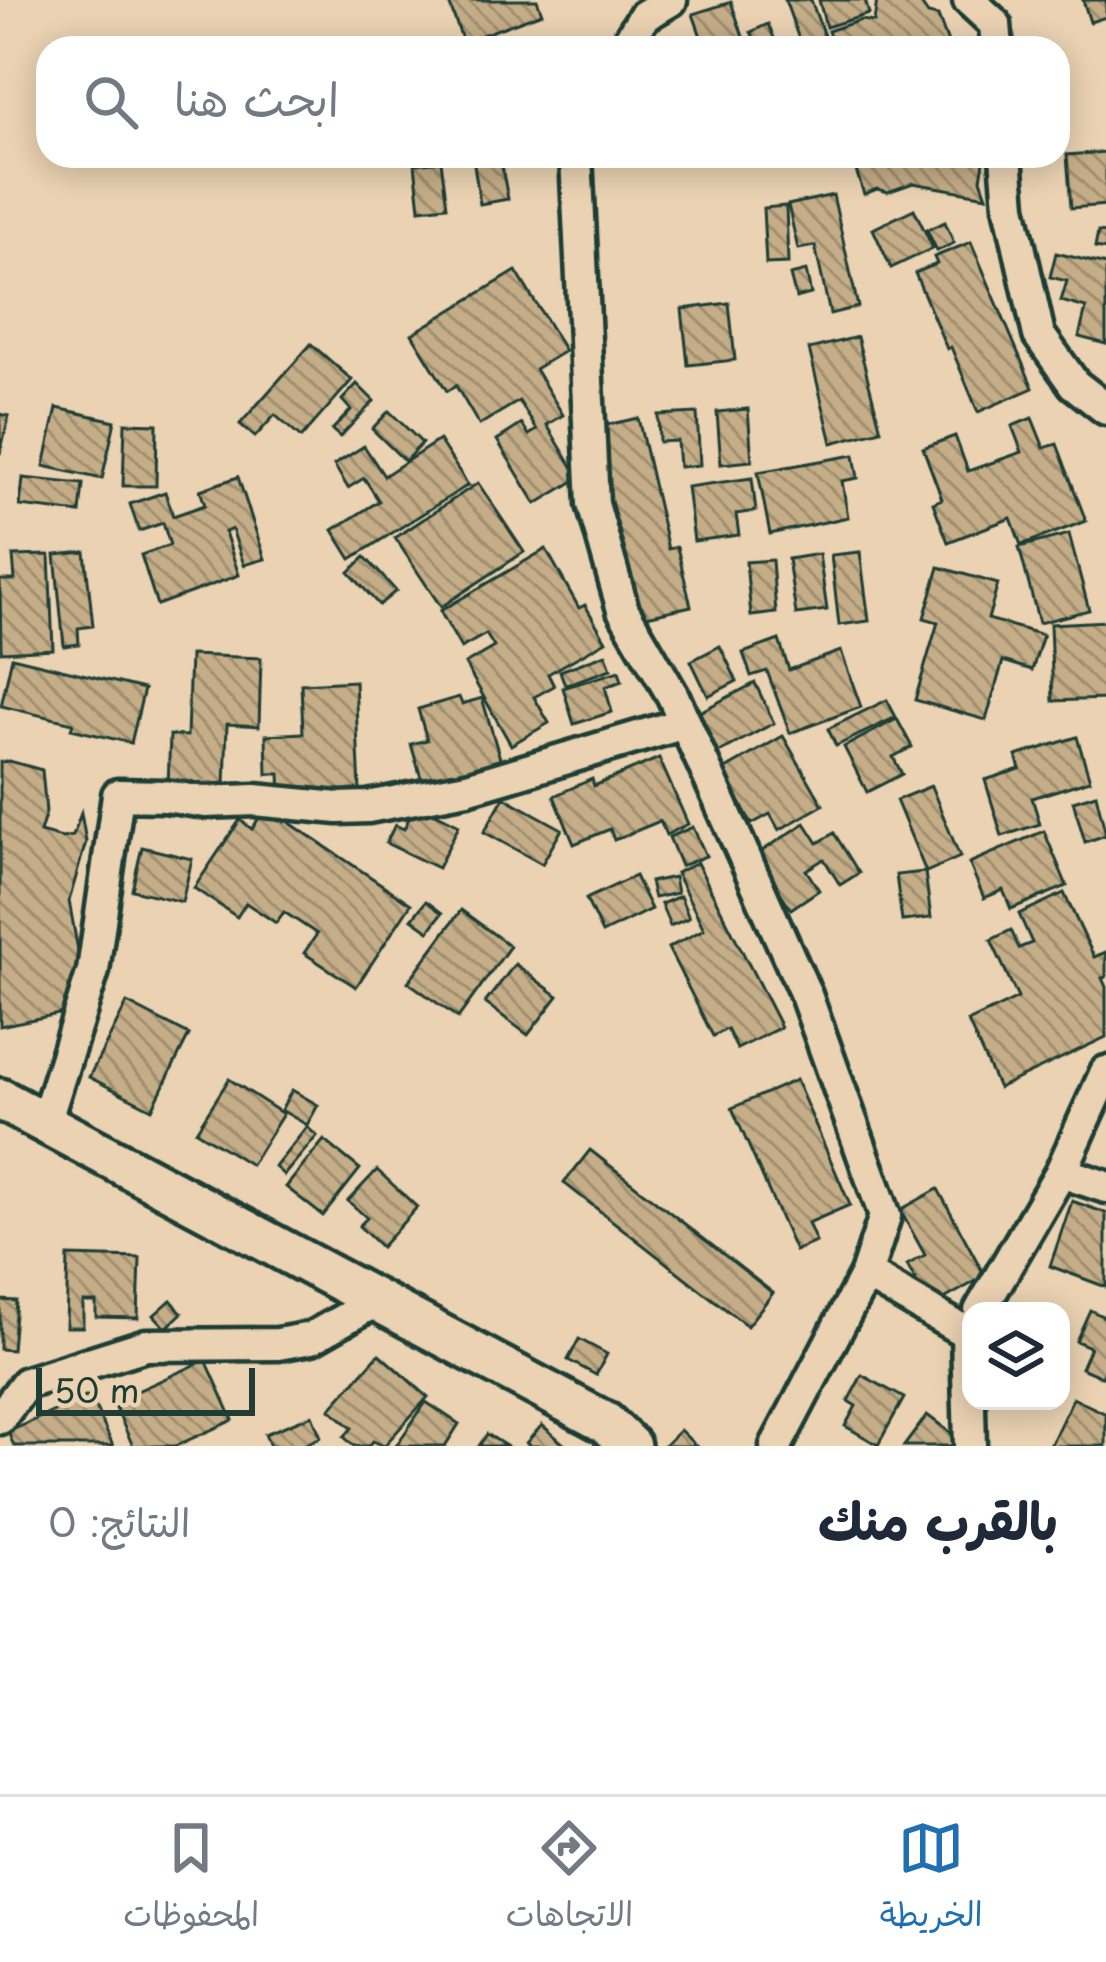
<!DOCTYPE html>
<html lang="ar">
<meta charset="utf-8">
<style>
body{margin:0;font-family:"Playpen Sans","Playpen Sans Arabic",sans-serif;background:#f6f6f7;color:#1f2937;direction:rtl}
.controls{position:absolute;right:36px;bottom:36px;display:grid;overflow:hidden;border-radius:24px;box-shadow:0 6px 30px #0003}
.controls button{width:108px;height:108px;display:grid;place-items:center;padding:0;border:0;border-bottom:3px solid #e0e1e3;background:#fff;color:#1f2937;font:60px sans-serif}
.scale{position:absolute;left:36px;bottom:30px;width:219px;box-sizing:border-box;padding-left:12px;border:6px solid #1f3d34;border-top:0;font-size:33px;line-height:42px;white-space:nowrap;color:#1f3d34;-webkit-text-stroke:9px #ead2b2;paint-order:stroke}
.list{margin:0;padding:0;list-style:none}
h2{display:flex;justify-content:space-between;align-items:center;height:156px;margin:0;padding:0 48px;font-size:51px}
h2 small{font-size:39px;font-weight:400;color:#747a83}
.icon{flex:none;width:66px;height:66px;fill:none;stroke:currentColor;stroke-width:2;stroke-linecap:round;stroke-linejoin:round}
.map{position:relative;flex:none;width:1106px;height:1446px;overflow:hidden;direction:ltr}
.search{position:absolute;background:#fff;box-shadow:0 6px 30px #0003;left:36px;right:36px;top:36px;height:132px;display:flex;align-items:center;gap:30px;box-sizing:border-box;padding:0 42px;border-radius:36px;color:#747a83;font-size:45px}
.sheet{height:348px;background:#fff}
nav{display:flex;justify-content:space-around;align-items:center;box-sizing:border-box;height:168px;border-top:3px solid #e0e1e3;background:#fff;font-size:33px;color:#747a83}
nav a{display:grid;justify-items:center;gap:6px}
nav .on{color:#1f6fb2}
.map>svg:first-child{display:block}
</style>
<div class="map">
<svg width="1106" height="1446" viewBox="0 0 1106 1446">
<defs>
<pattern id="building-back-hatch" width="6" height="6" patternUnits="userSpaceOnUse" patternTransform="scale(3)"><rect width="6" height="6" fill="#c5ad87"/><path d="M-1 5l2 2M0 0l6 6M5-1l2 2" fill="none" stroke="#9f8e6f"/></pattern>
</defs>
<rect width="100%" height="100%" fill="#ead2b2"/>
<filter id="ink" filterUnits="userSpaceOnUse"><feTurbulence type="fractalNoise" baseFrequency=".00833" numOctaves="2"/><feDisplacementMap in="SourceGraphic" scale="24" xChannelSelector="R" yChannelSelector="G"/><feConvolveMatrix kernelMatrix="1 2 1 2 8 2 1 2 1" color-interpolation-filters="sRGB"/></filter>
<g filter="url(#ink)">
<g fill="url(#building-back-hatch)" stroke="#1f3d34" stroke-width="3">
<polygon points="448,0 537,0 542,13 463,42"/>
<polygon points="785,0 811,0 824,36 814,40 817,48 783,48 800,42"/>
<polygon points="819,0 865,0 869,14 826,27"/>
<polygon points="877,0 918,0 928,14 938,16 948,43 963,48 834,48 828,31 861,20 874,22"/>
<polygon points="1083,0 1106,0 1106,17 1090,22"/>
<polygon points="731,2 747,48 705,48 693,14"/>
<polygon points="768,24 775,40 759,48 751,32"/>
<polygon points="1106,152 1106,205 1071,208 1067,155"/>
<polygon points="487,156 500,156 508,199 480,204 473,158"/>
<polygon points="851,156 985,156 981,179 987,196 913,183 888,192 877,189 864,194"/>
<polygon points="441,161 447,206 420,209 415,164"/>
<polygon points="833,195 858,307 830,314 815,246 798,249 788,205"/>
<polygon points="786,206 788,263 766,264 763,208"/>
<polygon points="914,209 933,248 891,268 873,229"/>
<polygon points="945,222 954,243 937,251 927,230"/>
<polygon points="1098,232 1106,233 1106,250 1095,248"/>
<polygon points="971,242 1033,388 978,412 951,347 947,349 915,273 937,264 934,257"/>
<polygon points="1056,253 1106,265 1106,344 1079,337 1086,308 1061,301 1067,281 1050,277"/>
<polygon points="516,271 565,351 535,369 563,415 547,425 579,478 536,504 497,440 522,424 529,435 537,430 519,401 479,425 456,386 447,391 412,334"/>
<polygon points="806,271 811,294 796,298 790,275"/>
<polygon points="729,303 735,360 688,365 682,309"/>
<polygon points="857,337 881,430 832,443 809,349"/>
<polygon points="311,344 352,380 301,438 275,415 255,437 240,424"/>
<polygon points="357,384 374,401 340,437 332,430 351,410 342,400"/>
<polygon points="57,408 115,421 102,479 44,466"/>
<polygon points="748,409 752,461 721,464 717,412"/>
<polygon points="389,411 422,443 405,461 372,429"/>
<polygon points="697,413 700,465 679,467 677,441 659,442 658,415"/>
<polygon points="0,414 9,416 0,454"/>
<polygon points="638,418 668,549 677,547 691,606 638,618 593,428"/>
<polygon points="1032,418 1044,448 1057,444 1086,521 1021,545 1011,518 948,542 933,503 942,499 923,448 955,436 968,471 1022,452 1012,426"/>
<polygon points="125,423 157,424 156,486 123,486"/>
<polygon points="439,440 468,485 351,559 333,530 379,501 364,478 348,488 334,465 364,446 384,476"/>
<polygon points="854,455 858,478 842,481 848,517 770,534 758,472"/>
<polygon points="238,477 265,559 244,565 232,529 225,532 239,575 157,605 141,555 170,545 163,523 139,531 130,504 165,492 173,516 205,505 200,490"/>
<polygon points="23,478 83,484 80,513 20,506"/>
<polygon points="752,478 756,511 736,514 739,535 694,541 687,487"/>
<polygon points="478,483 524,552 441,607 395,538"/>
<polygon points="1069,534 1089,610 1039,623 1019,547"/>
<polygon points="546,549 579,608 585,605 606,641 548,674 554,686 534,697 549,723 511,745 465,664 494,647 486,634 461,648 440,611"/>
<polygon points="85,552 93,626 78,628 79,644 64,646 55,555"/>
<polygon points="860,552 869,621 839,625 831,555"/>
<polygon points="819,554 827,610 796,614 788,559"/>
<polygon points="49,555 53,649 1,652 0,580 15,580 13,556"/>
<polygon points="365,557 396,591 379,605 349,572"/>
<polygon points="772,560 776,613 751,616 746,562"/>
<polygon points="939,567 998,584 988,619 1043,635 1032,670 1003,661 986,720 915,700 938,622 924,618"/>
<polygon points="1106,621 1106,699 1053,701 1050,624"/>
<polygon points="779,640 789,670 841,651 861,707 790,733 767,671 751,676 743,653"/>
<polygon points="720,646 737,681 708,696 691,661"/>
<polygon points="606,654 611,669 565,685 560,671"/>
<polygon points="190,655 261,658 259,726 227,724 225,787 168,785 170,735 187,736"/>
<polygon points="12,657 144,689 131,743 71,729 73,723 1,706"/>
<polygon points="619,671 622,681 605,687 612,712 574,724 563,688"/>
<polygon points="355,681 360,791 281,795 280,774 267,774 266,735 303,733 301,684"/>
<polygon points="755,683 774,723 714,755 694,715"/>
<polygon points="459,697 462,704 482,698 502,765 424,788 411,744 427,740 418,709"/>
<polygon points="887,700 896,717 836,746 828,729"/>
<polygon points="897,719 912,747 893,757 902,774 867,792 844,747"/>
<polygon points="783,736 823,805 779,830 770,814 752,824 722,771"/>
<polygon points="1077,737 1090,780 1032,798 1040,824 1002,836 985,780 1020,769 1016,756"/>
<polygon points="659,758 688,824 666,835 660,821 614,840 610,829 574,844 554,796 592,779 594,786"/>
<polygon points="9,761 42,770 46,812 40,832 62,838 73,836 81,813 86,842 69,901 85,989 70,992 64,1013 0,1026 0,762"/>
<polygon points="931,786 960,857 926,872 896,800"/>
<polygon points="1096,794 1106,835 1085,842 1073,801"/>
<polygon points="504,797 562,829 542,864 484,832"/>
<polygon points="416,803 459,825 438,868 386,843 395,825 404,829"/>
<polygon points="266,807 411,904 356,987 304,953 317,934 284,912 276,923 246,903 237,917 194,888 240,820 252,829"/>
<polygon points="805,823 818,843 834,833 859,873 840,885 824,859 806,870 819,890 791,909 756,855"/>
<polygon points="693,827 706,856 681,866 669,837"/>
<polygon points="1044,831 1067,886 1011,909 1003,890 984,898 969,863"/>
<polygon points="142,847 192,859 182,902 132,890"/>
<polygon points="697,863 781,1027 737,1049 727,1029 713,1036 668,948 704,929 676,873"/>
<polygon points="925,872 931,918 902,921 896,875"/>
<polygon points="635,876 651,909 602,933 586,899"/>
<polygon points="674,877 677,893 654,898 650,882"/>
<polygon points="1064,893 1094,957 1106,952 1106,977 1102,978 1106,987 1106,1037 998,1088 968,1022 1018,998 991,940 1011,930 1019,948 1032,943 1019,914"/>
<polygon points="680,896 689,918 670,926 661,904"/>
<polygon points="426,901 442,913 429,931 412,919"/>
<polygon points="461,910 510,946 458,1018 408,982"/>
<polygon points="515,964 558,996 528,1035 485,1003"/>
<polygon points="127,1003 189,1035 152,1109 89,1077"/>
<polygon points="229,1079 283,1114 251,1165 196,1131"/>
<polygon points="796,1080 850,1205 808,1223 816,1242 795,1251 732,1108"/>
<polygon points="292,1090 318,1105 307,1125 281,1110"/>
<polygon points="307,1127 317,1136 284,1175 275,1167"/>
<polygon points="324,1140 360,1169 323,1216 286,1187"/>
<polygon points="590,1150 773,1293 747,1326 564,1183"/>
<polygon points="377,1170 417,1207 381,1247 359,1226 367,1218 348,1201"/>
<polygon points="938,1189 985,1276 930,1307 907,1265 925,1255 900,1210"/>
<polygon points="1072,1201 1106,1213 1106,1287 1050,1266"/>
<polygon points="68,1256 140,1258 138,1318 96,1317 96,1302 83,1302 83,1327 66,1327"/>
<polygon points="0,1300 16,1301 12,1350 0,1349"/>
<polygon points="171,1300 182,1313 166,1328 154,1315"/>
<polygon points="1090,1310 1106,1318 1106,1370 1102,1377 1081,1368 1090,1347 1076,1341"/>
<polygon points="579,1339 607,1354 596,1375 568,1360"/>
<polygon points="379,1354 428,1397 384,1446 373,1441 369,1446 354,1446 344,1437 352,1428 330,1409"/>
<polygon points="206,1360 233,1420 175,1446 133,1446 113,1402"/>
<polygon points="862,1375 904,1398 878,1445 845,1426 856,1406 848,1401"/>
<polygon points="90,1395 113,1446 14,1446 8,1432"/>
<polygon points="1073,1398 1106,1414 1106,1446 1050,1446"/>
<polygon points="426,1402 459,1424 445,1446 396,1446"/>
<polygon points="312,1415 321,1437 301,1446 270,1446 265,1434"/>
<polygon points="927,1415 967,1445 966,1446 904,1446"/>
<polygon points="542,1425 566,1446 530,1446 526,1443"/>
<polygon points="680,1430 696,1446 664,1446"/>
<polygon points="487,1434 506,1446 479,1446"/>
</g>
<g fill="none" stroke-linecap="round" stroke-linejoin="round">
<g stroke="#1f3d34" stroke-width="39">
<g id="minor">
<polyline points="969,0 995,24 997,48"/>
<polyline points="624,48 644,16 671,0"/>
<polyline points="576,156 593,504 623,610 673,696 806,995 885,1216 866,1274 776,1446"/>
<polyline points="1006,156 1010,206 1039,335 1074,384 1106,409"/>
<polyline points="45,1123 93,971 118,795 164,796 205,802 255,800 338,808 368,807 467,788 685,723"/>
<polyline points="1061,1172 1106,1072"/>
<polyline points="866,1274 967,1333"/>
<polyline points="980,1311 1061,1172 1106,1187"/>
<polyline points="0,1418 26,1383 146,1345 278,1344 311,1338 376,1301"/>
<polyline points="970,1446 967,1333 971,1327"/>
</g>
</g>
<g stroke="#1f3d34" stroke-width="48">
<polyline id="tertiary" points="0,1099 606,1423 630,1446"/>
</g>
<use href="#minor" stroke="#ead2b2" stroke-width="30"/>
<use href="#tertiary" stroke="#ead2b2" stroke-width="39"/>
</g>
</g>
</svg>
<div class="controls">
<button><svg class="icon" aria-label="layers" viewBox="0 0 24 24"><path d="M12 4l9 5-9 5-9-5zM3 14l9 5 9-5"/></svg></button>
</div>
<div class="scale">50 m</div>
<div class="search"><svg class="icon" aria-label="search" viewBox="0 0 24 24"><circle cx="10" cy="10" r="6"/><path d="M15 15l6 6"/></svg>ابحث هنا</div>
</div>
<section class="sheet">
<h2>بالقرب منك<small>النتائج: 0</small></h2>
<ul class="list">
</ul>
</section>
<nav>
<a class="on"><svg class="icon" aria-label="map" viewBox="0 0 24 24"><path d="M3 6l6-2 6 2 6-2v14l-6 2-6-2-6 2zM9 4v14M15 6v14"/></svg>الخريطة</a>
<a><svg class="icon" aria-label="directions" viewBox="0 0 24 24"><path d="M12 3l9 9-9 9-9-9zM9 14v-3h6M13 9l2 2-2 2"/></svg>الاتجاهات</a>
<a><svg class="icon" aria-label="saved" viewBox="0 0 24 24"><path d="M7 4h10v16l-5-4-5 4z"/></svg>المحفوظات</a>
</nav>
